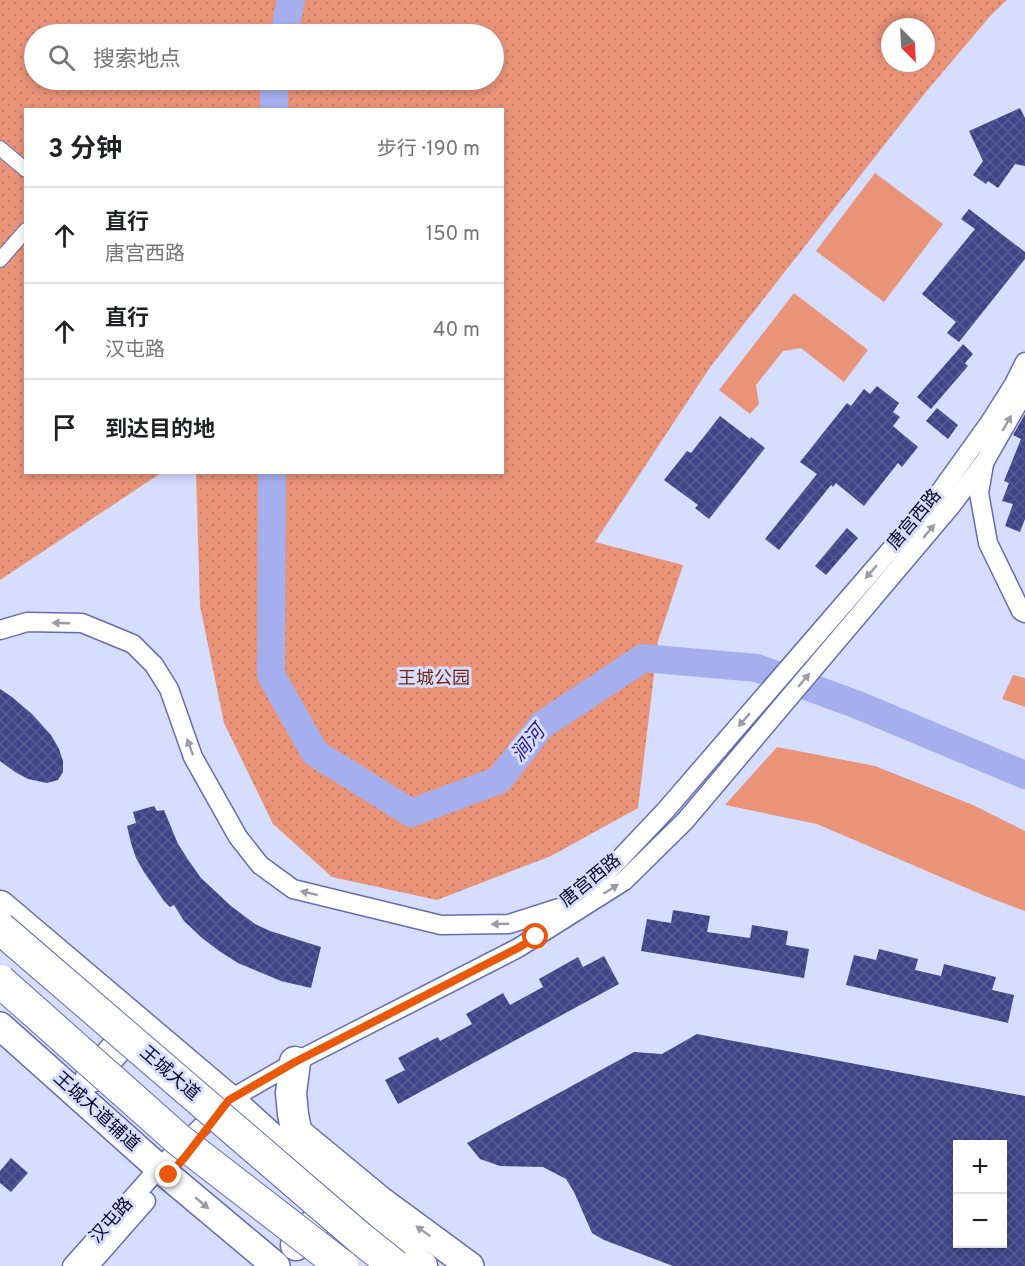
<!DOCTYPE html>
<html lang="zh">
<meta charset="utf-8">
<style>
body{margin:0;font-family:Overpass,"Noto Sans SC",sans-serif;background:#f2f2f2;color:#202124}
.controls{position:absolute;right:18px;bottom:18px;display:grid;overflow:hidden;border-radius:0px;box-shadow:0 3px 9px #0003}
.controls button{width:54px;height:54px;display:grid;place-items:center;padding:0;border:0;border-bottom:2px solid #e0e0e0;background:#fff;color:#202124;font:30px sans-serif}
.compass{position:absolute;left:881px;top:18px;width:54px;height:54px;border-radius:50%;background:#fff;box-shadow:0 3px 9px #0003;rotate:156deg}
.stop{position:absolute;width:18px;height:18px;margin:-14px;border:4px solid #ea580c;border-radius:50%;background:#fff}
.stop.end{background:#ea580c;border-color:#fff;box-shadow:0 2px 6px #0008}
.list{margin:0;padding:0;list-style:none}
h2{display:flex;justify-content:space-between;align-items:center;height:78px;margin:0;padding:0 24px;font-size:26px}
h2 small{font-size:20px;font-weight:400;color:#757577}
.list li{display:grid;grid-template-columns:39px 1fr auto;gap:18px;align-items:center;box-sizing:border-box;height:96px;padding:0 24px;border-top:2px solid #e0e0e0}
.list b{display:block;font-size:22px;white-space:nowrap}
.list p{margin:0;font-size:20px;white-space:nowrap;color:#757577}
.list em{font-size:20px;font-style:normal;color:#757577}
.icon{flex:none;width:33px;height:33px;fill:none;stroke:currentColor;stroke-width:2;stroke-linecap:round;stroke-linejoin:round}
.map{position:relative;flex:none;width:1025px;height:1266px;overflow:hidden}
.search{position:absolute;background:#fff;box-shadow:0 3px 9px #0003;left:24px;top:24px;width:480px;height:66px;display:flex;align-items:center;gap:15px;box-sizing:border-box;padding:0 21px;border-radius:33px;color:#757577;font-size:22px}
.panel{position:absolute;background:#fff;box-shadow:0 3px 9px #0003;left:24px;top:108px;width:480px;height:366px;border-radius:0px}
.map>svg:first-child{display:block}
</style>
<div class="map">
<svg width="1025" height="1266" viewBox="0 0 1025 1266">
<defs>
<pattern id="park-dots" width="8" height="8" patternUnits="userSpaceOnUse" patternTransform="scale(1.5)"><rect width="8" height="8" fill="#e99379"/><path d="M2 2h.1M6 6h.1" fill="none" stroke="#c67d68" stroke-width="1.8" stroke-linecap="round"/></pattern>
<pattern id="building-cross-hatch" width="8" height="8" patternUnits="userSpaceOnUse" patternTransform="scale(1.5)"><rect width="8" height="8" fill="#404588"/><path d="M0 0l8 8M0 8l8-8" fill="none" stroke="#575b93"/></pattern>
</defs>
<rect width="100%" height="100%" fill="#d7ddfd"/>
<g fill="#e99379">
<polygon points="875,173 943,224 884,302 816,251"/>
<polygon points="794,293 868,350 844,382 801,348 783,351 756,385 759,404 750,414 719,390"/>
<polygon points="1013,675 1025,678 1025,707 1002,699"/>
<polygon points="777,747 875,766 973,805 1025,831 1025,911 985,896 817,824 725,805"/>
</g>
<path fill="url(#park-dots)" fill-rule="evenodd" d="M0,0H1007L992,14L925,93L711,366L595,542L683,565L658,641L638,808L551,856L437,900L332,877L273,824L224,723L200,606L196,473L502,472V110H26V472L161,473L0,580ZM890,27H926V63H890ZM34,34H494V80H34Z"/>
<g fill="none" stroke-linecap="round" stroke-linejoin="round">
<g stroke="#a5afee" stroke-width="28">
<polyline points="284,34 291,0"/>
<polyline points="274,110 274,80"/>
<polyline points="272,472 271,675 315,753 411,813 499,780 542,725 643,658 757,668 858,705 1025,775"/>
</g>
</g>
<g fill="url(#building-cross-hatch)" fill-rule="evenodd">
<polygon points="1020,108 1025,118 1025,166 1015,164 998,188 988,181 986,184 973,175 983,161 969,131"/>
<polygon points="969,209 1025,252 1025,259 959,342 947,333 956,322 922,294 975,229 961,219"/>
<polygon points="963,344 973,354 965,363 968,366 931,409 917,397"/>
<polygon points="877,386 899,403 893,412 900,417 893,426 918,447 902,467 898,463 864,506 836,483 833,487 831,485 779,550 765,539 817,474 800,462 847,403 851,406 864,389 870,394"/>
<polygon points="937,408 958,425 948,439 926,421"/>
<polygon points="1025,414 1025,519 1020,532 1005,526 1013,504 1002,501 1009,483 1004,481 1021,439 1013,435"/>
<polygon points="720,416 750,439 751,437 765,448 709,519 695,508 698,505 664,480 687,451 691,453"/>
<polygon points="847,528 858,538 826,575 815,566"/>
<polygon points="0,689 12,697 32,714 51,735 59,749 63,761 63,772 58,780 47,783 28,779 15,772 0,761"/>
<polygon points="154,806 157,811 164,810 178,844 189,861 201,878 231,906 255,924 270,931 321,947 311,988 281,981 238,963 219,951 202,938 184,921 174,905 170,907 164,901 144,872 136,858 131,843 127,826 136,823 133,812"/>
<polygon points="673,910 710,916 707,932 750,938 752,925 788,931 786,945 809,949 804,978 641,951 647,919 671,923"/>
<polygon points="879,949 918,959 915,970 941,976 944,964 996,977 992,990 1014,995 1008,1023 846,985 854,955 876,960"/>
<polygon points="604,956 619,984 398,1104 385,1080 405,1070 398,1058 438,1037 440,1041 472,1024 466,1014 503,993 510,1005 543,987 539,979 578,957 583,967"/>
<path d="M697,1034L1025,1096V1266H673L604,1240L592,1233L574,1192L566,1179L543,1167L500,1166L480,1159L467,1143L634,1052L662,1054ZM957,1144H1002V1244H957Z"/>
<polygon points="11,1158 28,1173 11,1192 0,1183 0,1171"/>
</g>
<g fill="none" stroke-linecap="round" stroke-linejoin="round">
<g stroke="#646cb3" stroke-width="16">
<g id="pedestrian">
<polyline points="0,148 26,170"/>
<polyline points="0,260 26,230"/>
</g>
</g>
<g stroke="#646cb3" stroke-width="21">
<g id="minor">
<polyline points="984,464 979,493 988,543 1021,611 1025,613"/>
<polyline points="0,630 27,622 82,623 133,644 154,665 169,689 193,757 238,837 260,865 293,889 441,925 509,924 562,907 612,867 665,811 937,496 990,422 1014,384 1025,362"/>
<polyline points="72,1266 159,1168 229,1100 295,1062 518,948 624,881 685,821 951,506 985,461 1025,391"/>
<polyline points="89,1266 146,1201"/>
</g>
</g>
<g stroke="#646cb3" stroke-width="30">
<g id="secondary">
<polyline points="0,1026 159,1168 276,1266"/>
<polyline points="298,1132 379,1199 470,1266"/>
</g>
</g>
<g stroke="#646cb3" stroke-width="33">
<g id="primary">
<polyline points="0,906 229,1100 337,1198 422,1266"/>
<polyline points="295,1062 291,1093 293,1114 296,1130 315,1167 337,1198 296,1245"/>
<polyline points="91,1077 138,1024"/>
</g>
</g>
<use href="#pedestrian" stroke="#fff" stroke-width="14"/>
<use href="#minor" stroke="#fff" stroke-width="18"/>
<use href="#secondary" stroke="#fff" stroke-width="27"/>
<use href="#primary" stroke="#fff" stroke-width="30"/>
<g stroke="#646cb3" stroke-width="34" stroke-linecap="butt">
<g id="trunk-bridge">
<polyline points="0,928 360,1238 395,1266"/>
<polyline points="0,981 179,1140 342,1266"/>
</g>
</g>
<use href="#trunk-bridge" stroke="#fff" stroke-width="32"/>
</g>
<defs><path id="oneway-solid" d="M-6-.8H1V-3.2L6.5 0L1 3.2V.8H-6Z" transform="scale(1.5)"/></defs>
<g fill="#9c9ca7">
<use href="#oneway-solid" transform="translate(1007 423) rotate(-60)"/>
<use href="#oneway-solid" transform="translate(929 531) rotate(-50)"/>
<use href="#oneway-solid" transform="translate(871 572) rotate(131)"/>
<use href="#oneway-solid" transform="translate(61 623) rotate(-178)"/>
<use href="#oneway-solid" transform="translate(804 680) rotate(-50)"/>
<use href="#oneway-solid" transform="translate(744 720) rotate(131)"/>
<use href="#oneway-solid" transform="translate(190 747) rotate(-110)"/>
<use href="#oneway-solid" transform="translate(611 889) rotate(-32)"/>
<use href="#oneway-solid" transform="translate(309 893) rotate(-166)"/>
<use href="#oneway-solid" transform="translate(500 924) rotate(178)"/>
<use href="#oneway-solid" transform="translate(202 1203) rotate(40)"/>
<use href="#oneway-solid" transform="translate(423 1231) rotate(-144)"/>
</g>
<g fill="none" stroke-linecap="round" stroke-linejoin="round">
<polyline stroke="#ea580c" stroke-width="8" points="169,1175 185,1157 229,1100 295,1062 518,948 536,937"/>
</g>
<g text-anchor="middle" dominant-baseline="central" stroke-width="6" stroke-linejoin="round" paint-order="stroke">
<g font-size="18" fill="#080823" stroke="#d7ddfd">
<text transform="translate(915 520) rotate(-50)">唐宫西路</text>
<text transform="translate(591 881) rotate(-39)">唐宫西路</text>
<text transform="translate(169 1074) rotate(41)">王城大道</text>
<text transform="translate(96 1112) rotate(42)">王城大道辅道</text>
<text transform="translate(112 1221) rotate(-48)">汉屯路</text>
</g>
<g font-size="18" fill="#712812" stroke="#d7ddfd">
<text x="434" y="679">王城公园</text>
</g>
<g font-size="20" font-style="italic" fill="#2d1d95" stroke="#d7ddfd">
<text transform="translate(529 744) rotate(-50)">涧河</text>
</g>
</g>
</svg>
<div class="controls">
<button>+</button>
<button>−</button>
</div>
<svg class="compass" viewBox="-18 -18 36 36"><path d="M0-13l5 13h-10z" fill="#e53935"/><path d="M0 13l5-13h-10z" fill="#757577"/></svg>
<div class="stop" style="left:536px;top:937px"></div>
<div class="stop end" style="left:169px;top:1175px"></div>
<div class="search"><svg class="icon" aria-label="search" viewBox="0 0 24 24"><circle cx="10" cy="10" r="6"/><path d="M15 15l6 6"/></svg>搜索地点</div>
<section class="panel">
<h2>3 分钟<small>步行 · 190 m</small></h2>
<ul class="list">
<li><svg class="icon" aria-label="ahead" viewBox="0 0 24 24"><path d="M12 20V5M6 11l6-6 6 6"/></svg><div><b>直行</b><p>唐宫西路</p></div><em>150 m</em></li>
<li><svg class="icon" aria-label="ahead" viewBox="0 0 24 24"><path d="M12 20V5M6 11l6-6 6 6"/></svg><div><b>直行</b><p>汉屯路</p></div><em>40 m</em></li>
<li><svg class="icon" aria-label="arrive" viewBox="0 0 24 24"><path d="M6 21V4h12l-3 4 3 4H6"/></svg><div><b>到达目的地</b></div></li>
</ul>
</section>
</div>
